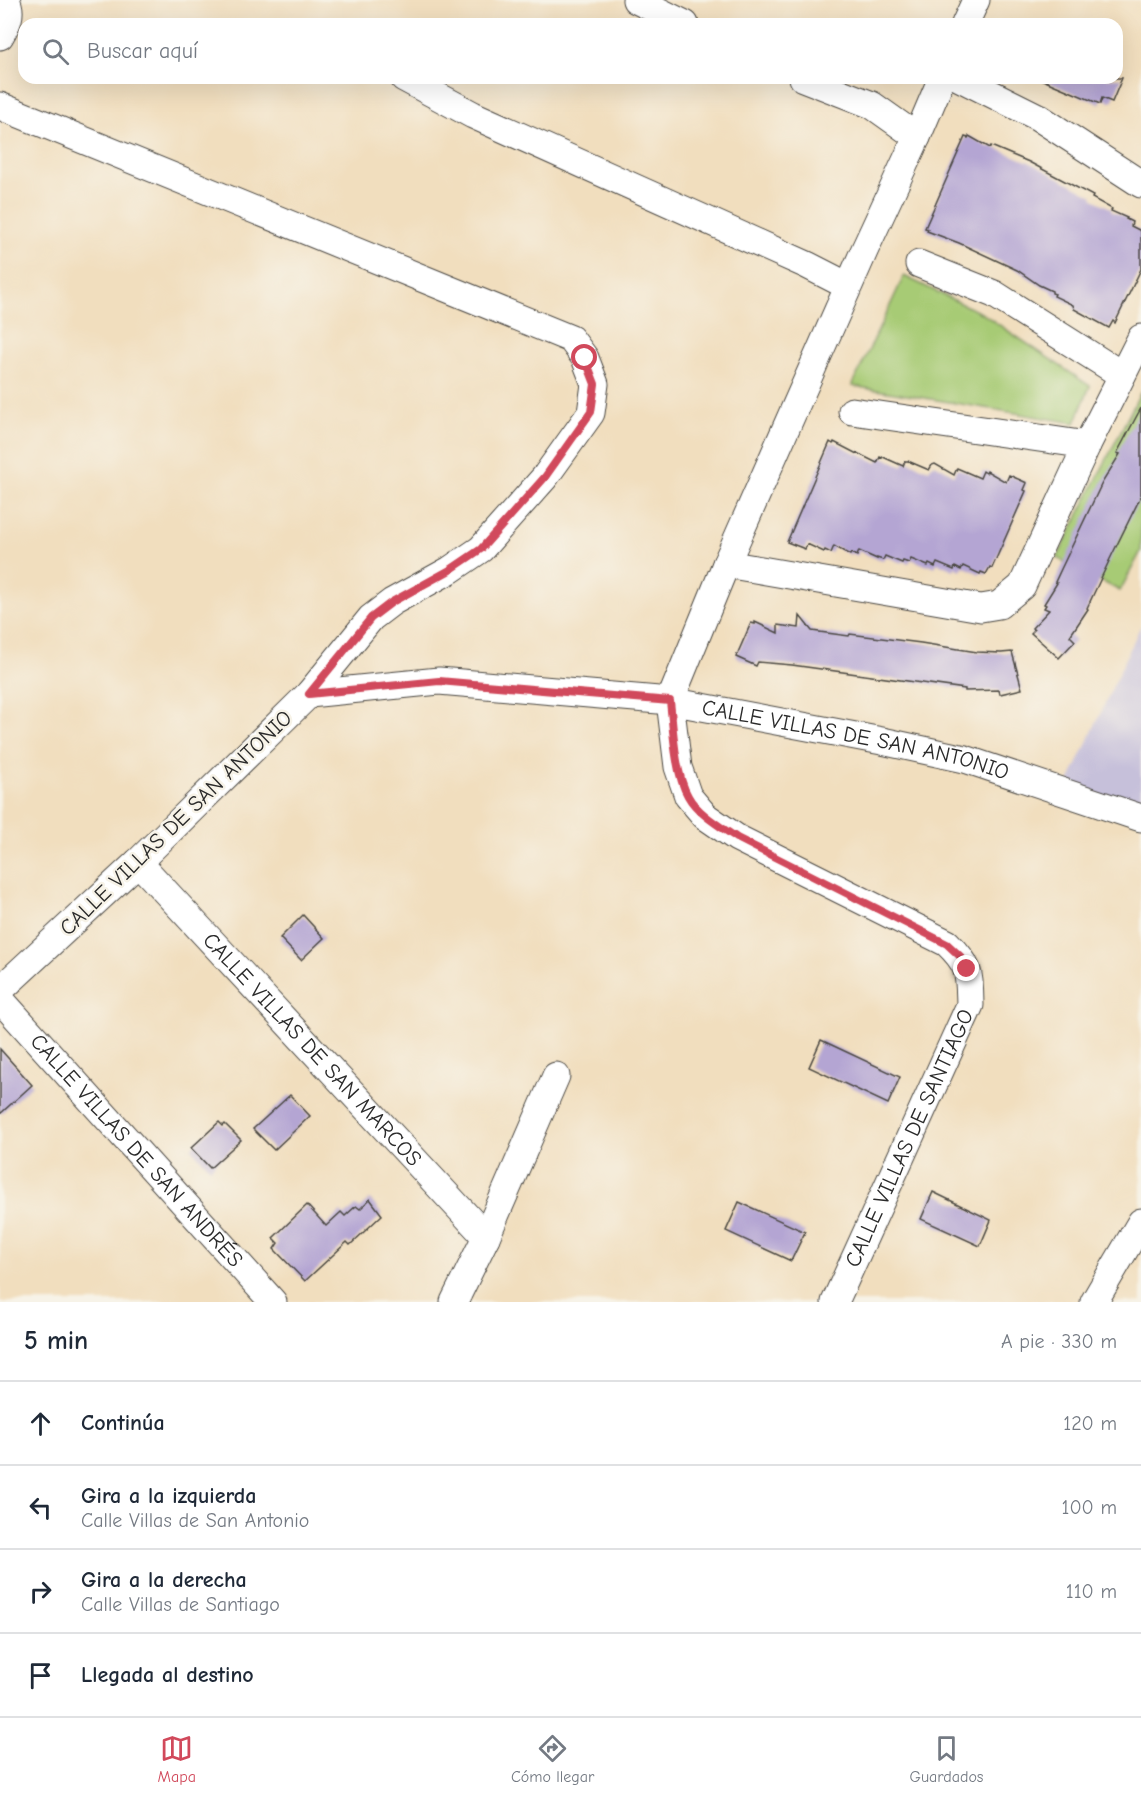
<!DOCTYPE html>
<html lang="es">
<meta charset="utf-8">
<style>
body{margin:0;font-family:"Comic Neue",sans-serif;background:#f2f2f3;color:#1f2937}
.stop{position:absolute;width:18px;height:18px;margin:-14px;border:4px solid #d1495b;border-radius:50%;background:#fff}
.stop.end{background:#d1495b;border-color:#fff;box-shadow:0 2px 6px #0008}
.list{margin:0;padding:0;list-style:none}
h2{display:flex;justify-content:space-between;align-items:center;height:78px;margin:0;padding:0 24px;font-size:26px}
h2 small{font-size:20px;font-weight:400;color:#747a83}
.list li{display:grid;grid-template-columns:39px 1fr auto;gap:18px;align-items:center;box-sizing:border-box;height:84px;padding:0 24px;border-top:2px solid #e0e1e3}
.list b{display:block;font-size:22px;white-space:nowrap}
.list p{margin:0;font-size:20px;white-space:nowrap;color:#747a83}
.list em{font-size:20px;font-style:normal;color:#747a83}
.icon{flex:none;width:33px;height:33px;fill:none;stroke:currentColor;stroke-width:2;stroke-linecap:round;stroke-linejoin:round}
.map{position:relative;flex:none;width:1141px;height:1302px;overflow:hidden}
.search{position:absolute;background:#fff;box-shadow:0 6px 24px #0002;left:18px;right:18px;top:18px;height:66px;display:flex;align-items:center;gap:15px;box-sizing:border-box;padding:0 21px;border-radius:18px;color:#747a83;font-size:22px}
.sheet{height:414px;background:#fff}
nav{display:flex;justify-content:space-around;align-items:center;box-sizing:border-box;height:84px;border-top:2px solid #e0e1e3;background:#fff;font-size:16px;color:#747a83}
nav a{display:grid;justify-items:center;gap:3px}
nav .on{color:#d1495b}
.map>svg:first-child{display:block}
</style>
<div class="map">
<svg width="1141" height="1302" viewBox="0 0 1141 1302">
<rect width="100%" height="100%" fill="#f7f3e8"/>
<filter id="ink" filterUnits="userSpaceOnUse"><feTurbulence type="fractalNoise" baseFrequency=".0167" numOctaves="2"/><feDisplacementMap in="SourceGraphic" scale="12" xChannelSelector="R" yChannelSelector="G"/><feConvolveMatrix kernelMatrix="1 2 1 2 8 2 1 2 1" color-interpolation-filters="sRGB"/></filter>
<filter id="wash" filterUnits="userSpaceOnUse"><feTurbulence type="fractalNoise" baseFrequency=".008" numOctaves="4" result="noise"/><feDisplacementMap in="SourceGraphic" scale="24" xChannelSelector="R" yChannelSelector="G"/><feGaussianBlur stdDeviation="1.35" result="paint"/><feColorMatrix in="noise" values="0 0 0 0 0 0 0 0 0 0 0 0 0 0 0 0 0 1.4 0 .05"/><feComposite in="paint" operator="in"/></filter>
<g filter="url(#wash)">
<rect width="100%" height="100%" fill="#f1debe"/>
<polygon fill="#c6c0da" points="1141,625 1141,818 1064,793"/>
<g fill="#a7cb75" stroke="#697b50" stroke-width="1.5">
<polygon points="904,276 983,314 1090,386 1075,423 852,386"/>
<polygon points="1141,391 1141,551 1120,591 1057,558"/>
</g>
<g id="blocks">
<g fill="#b4a5d3">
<polygon points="1038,78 1122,78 1112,102 1102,98 1100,104"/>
<polygon points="969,136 990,148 991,146 1029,162 1093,196 1092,198 1112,209 1111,211 1127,218 1126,219 1132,222 1131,226 1141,231 1141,269 1115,323 1113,321 1109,328 1074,309 1073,305 1054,296 1055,294 1052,293 1052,291 1039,285 1017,270 959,243 927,231 928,229 925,228 950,171 965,137 968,138"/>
<polygon points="1141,408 1141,496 1110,559 1087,608 1088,609 1070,636 1075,641 1059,658 1031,633 1034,630 1032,628 1049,610 1044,608 1046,605 1044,604 1057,583 1055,582 1062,567 1102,483 1120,454 1117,453"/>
<polygon points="830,442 833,444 834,442 857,454 857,453 877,463 880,457 882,458 883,457 903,466 905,461 908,461 929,470 932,465 935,464 954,475 957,468 980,478 983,471 986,473 987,471 1006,482 1009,475 1027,483 1024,490 1026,491 992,568 990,567 986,574 981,572 980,574 963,566 961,570 955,567 954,570 937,563 935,567 929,564 928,566 911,559 909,563 903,561 902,563 885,556 883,560 877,558 877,559 859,551 857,556 851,553 850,555 834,546 831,553 825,550 824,552 807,544 805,549 787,542"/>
<polygon points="800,616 812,631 849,636 850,634 921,643 977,652 1001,653 1012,652 1022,689 1000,694 999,690 965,691 965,689 792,665 758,662 756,666 736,657 751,623 755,624 755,622 778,633 778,625 799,628"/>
<polygon points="303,915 324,938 301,960 280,938"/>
<polygon points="821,1040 900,1077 888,1104 809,1067"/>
<polygon points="0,1049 32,1085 0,1114"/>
<polygon points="290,1095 310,1116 274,1150 253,1129"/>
<polygon points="219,1122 223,1126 225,1124 241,1140 210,1168 191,1148"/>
<polygon points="933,1192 991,1220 980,1246 921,1219"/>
<polygon points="370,1199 382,1215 350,1245 347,1242 305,1281 274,1249 278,1243 273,1238 307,1205 326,1226 341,1212 345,1216 356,1206 360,1209"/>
<polygon points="739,1202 805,1232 791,1261 726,1231"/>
</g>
</g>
</g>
<g filter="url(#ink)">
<use href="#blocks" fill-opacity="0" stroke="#494641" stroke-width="1.5"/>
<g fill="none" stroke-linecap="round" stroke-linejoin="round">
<g stroke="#494641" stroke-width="29">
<g id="minor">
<polyline points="636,0 685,24"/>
<polyline points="965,24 976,0"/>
<path d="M0,36C7,24 13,13 6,0"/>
<polyline points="404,78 473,115 807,265 848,286"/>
<polyline points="803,78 872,105 917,137"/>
<polyline points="960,78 1038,117 1141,184"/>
<polyline points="0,106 571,339 585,358 595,384 591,413 545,477 481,549 450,570 392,602 371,618 309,694 138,862 0,990"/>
<polyline points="919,264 994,294 1122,375"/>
<polyline points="852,411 1087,445"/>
<polyline points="726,564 981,608 999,605 1022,586 1087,445 1141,338"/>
<path id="s1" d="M309,694L439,681L670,701L882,741L965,759L1141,818"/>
<path id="s2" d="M138,862L486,1237"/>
<path id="s3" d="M0,999L273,1302"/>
<polyline points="454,1302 486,1237 556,1076"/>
<path id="s4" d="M835,1302L970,1005C969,974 971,966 947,943L737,838L705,816L688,796L678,767L670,701L726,564L865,249L917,137L942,78"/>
<polyline points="1094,1302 1141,1222"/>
</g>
</g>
<use href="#minor" stroke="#fff" stroke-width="27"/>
</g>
</g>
<g fill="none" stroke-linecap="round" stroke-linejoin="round" filter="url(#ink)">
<path stroke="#d1495b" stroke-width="8" d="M585,358L595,384L591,412L545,477L481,549L450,570L392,602L371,618L309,694L439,681L670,701C673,727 675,774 688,796C697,813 721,827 737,838L947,944L961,957L967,969"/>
</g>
<g text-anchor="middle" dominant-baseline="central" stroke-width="5" stroke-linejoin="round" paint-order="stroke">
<g font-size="22" fill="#2b2b2b" stroke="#f7f3e8">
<text stroke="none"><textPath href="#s1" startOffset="552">CALLE VILLAS DE SAN ANTONIO</textPath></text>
<text transform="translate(176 823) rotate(-44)">CALLE VILLAS DE SAN ANTONIO</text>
<text stroke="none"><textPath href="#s2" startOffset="256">CALLE VILLAS DE SAN MARCOS</textPath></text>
<text stroke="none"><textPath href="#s4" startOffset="180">CALLE VILLAS DE SANTIAGO</textPath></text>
<text stroke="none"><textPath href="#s3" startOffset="204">CALLE VILLAS DE SAN ANDRÉS</textPath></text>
</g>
</g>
</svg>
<div class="stop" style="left:585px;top:358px"></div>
<div class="stop end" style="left:967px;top:969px"></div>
<div class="search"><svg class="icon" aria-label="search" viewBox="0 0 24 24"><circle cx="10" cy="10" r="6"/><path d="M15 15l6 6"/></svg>Buscar aquí</div>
</div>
<section class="sheet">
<h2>5 min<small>A pie · 330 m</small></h2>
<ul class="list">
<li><svg class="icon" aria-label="ahead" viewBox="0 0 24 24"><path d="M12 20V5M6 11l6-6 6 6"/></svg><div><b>Continúa</b></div><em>120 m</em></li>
<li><svg class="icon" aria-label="left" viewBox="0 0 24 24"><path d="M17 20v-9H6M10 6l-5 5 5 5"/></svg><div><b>Gira a la izquierda</b><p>Calle Villas de San Antonio</p></div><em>100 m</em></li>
<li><svg class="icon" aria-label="right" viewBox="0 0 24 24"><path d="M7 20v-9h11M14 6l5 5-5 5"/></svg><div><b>Gira a la derecha</b><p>Calle Villas de Santiago</p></div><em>110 m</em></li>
<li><svg class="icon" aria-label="arrive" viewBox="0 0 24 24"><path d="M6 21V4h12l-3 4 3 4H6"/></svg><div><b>Llegada al destino</b></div></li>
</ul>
</section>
<nav>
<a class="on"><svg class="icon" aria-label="map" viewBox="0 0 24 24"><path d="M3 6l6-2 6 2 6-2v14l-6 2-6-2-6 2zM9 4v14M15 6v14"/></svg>Mapa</a>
<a><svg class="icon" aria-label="directions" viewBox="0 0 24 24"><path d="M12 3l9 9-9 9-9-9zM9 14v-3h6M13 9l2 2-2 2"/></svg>Cómo llegar</a>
<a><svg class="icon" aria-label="saved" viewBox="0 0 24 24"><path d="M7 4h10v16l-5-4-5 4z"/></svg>Guardados</a>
</nav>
